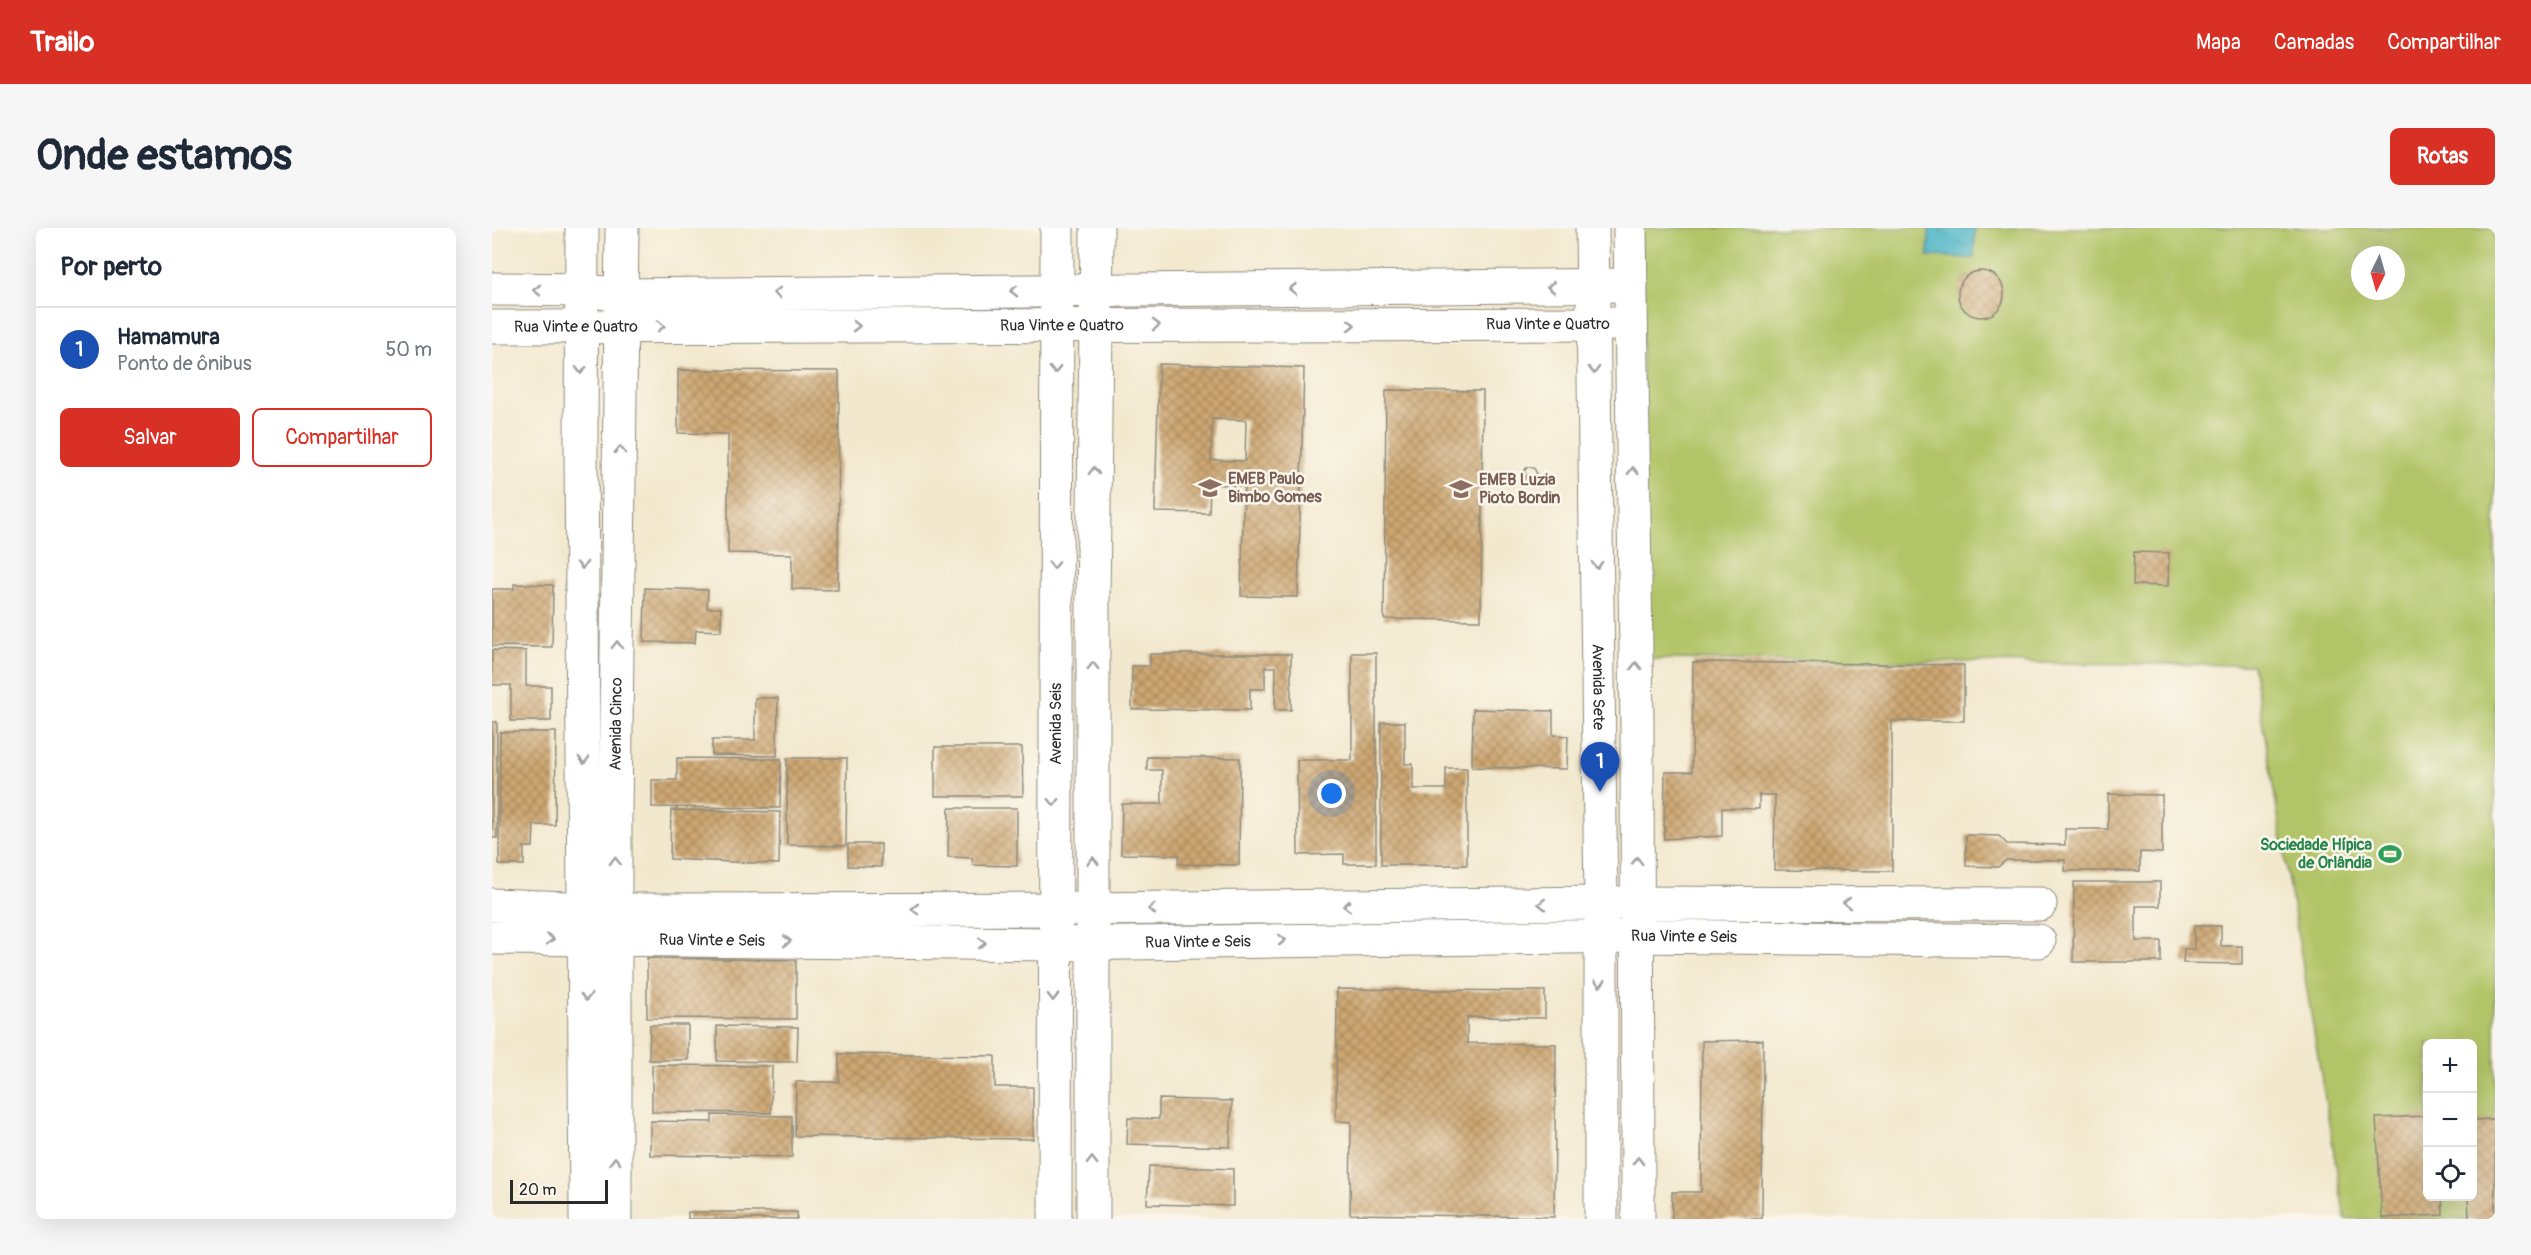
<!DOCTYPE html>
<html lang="pt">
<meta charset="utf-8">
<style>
body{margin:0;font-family:Pangolin,sans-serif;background:#f6f6f7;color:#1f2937}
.controls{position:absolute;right:18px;bottom:18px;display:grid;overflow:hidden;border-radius:9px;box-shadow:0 6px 24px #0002}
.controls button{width:54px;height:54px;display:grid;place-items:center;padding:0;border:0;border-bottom:2px solid #e0e1e3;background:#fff;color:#1f2937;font:30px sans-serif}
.compass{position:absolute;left:1859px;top:18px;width:54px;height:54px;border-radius:50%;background:#fff;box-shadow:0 6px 24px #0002;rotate:185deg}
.scale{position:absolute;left:18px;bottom:15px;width:98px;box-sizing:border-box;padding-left:6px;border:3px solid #2b2b2b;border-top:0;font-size:16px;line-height:21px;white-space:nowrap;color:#2b2b2b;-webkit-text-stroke:4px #fbf7ec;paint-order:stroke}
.you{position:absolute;left:840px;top:566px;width:21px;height:21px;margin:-15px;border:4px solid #fff;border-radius:50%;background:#1a73e8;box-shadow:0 0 0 9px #1a73e833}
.badge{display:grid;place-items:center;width:39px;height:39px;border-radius:50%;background:#d93025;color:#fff;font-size:20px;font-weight:700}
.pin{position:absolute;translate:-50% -50px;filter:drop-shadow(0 2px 3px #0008)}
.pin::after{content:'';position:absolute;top:32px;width:21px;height:18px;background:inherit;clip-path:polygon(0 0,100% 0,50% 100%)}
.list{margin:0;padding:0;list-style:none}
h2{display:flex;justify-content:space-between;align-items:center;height:78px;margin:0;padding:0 24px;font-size:26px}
h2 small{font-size:20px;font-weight:400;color:#747a83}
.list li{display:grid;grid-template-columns:39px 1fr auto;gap:18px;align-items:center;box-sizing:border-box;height:84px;padding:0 24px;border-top:2px solid #e0e1e3}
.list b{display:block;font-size:22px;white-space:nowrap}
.list p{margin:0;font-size:20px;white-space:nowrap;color:#747a83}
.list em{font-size:20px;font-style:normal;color:#747a83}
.actions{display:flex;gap:12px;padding:18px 24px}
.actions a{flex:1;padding:14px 0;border:2px solid #d93025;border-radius:9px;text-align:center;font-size:21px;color:#d93025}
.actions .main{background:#d93025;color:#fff}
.icon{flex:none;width:33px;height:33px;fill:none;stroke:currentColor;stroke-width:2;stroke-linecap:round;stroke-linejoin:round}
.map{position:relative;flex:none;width:2003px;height:991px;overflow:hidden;border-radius:9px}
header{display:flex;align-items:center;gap:36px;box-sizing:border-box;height:84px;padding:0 30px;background:#d93025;color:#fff}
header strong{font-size:28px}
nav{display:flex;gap:33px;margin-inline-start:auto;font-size:21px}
.intro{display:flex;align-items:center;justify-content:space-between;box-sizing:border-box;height:144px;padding:0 36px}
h1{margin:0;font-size:42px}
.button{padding:15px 27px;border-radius:9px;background:#d93025;color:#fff;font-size:21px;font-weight:700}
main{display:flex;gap:36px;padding:0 36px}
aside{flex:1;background:#fff;border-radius:9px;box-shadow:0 6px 24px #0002}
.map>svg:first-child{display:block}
</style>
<header>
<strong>Trailo</strong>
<nav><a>Mapa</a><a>Camadas</a><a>Compartilhar</a></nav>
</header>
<div class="intro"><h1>Onde estamos</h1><a class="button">Rotas</a></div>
<main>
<aside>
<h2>Por perto<small></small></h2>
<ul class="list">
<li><span class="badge" style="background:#1a4fb4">1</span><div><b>Hamamura</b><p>Ponto de ônibus</p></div><em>50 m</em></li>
</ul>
<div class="actions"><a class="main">Salvar</a><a>Compartilhar</a></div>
</aside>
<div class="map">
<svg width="2003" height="991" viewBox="0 0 2003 991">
<defs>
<pattern id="water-ripples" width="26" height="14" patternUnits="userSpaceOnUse" patternTransform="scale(1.5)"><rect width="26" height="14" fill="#48b4c6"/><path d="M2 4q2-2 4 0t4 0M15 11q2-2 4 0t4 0" fill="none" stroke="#3c93a1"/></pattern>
<pattern id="building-cross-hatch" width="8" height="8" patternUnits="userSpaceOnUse" patternTransform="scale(1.5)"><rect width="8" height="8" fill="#cea772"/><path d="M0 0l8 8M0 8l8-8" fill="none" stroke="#a7885e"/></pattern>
</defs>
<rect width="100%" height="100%" fill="#fbf7ec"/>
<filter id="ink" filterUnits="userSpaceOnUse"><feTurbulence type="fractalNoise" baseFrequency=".0167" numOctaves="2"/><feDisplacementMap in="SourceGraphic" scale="12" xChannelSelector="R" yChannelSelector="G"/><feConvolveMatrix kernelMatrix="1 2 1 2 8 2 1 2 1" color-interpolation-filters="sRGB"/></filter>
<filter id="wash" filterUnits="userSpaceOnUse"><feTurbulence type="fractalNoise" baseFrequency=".008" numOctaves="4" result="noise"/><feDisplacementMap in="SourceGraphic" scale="24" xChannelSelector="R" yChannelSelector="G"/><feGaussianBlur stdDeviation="1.35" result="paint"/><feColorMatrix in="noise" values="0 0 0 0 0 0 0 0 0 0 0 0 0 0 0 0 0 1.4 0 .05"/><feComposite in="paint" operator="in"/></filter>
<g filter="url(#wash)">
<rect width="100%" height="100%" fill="#f2e8ce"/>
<path fill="#b2c467" stroke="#6e7849" stroke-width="1.5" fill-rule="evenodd" d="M1149,0H2003V991H1853L1761,437L1153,431ZM1868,27H1904V63H1868ZM1936,816H1980V968H1936Z"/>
<polygon fill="url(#water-ripples)" stroke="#3a7078" stroke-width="1.5" points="1437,0 1483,0 1482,30 1436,28"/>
<g id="blocks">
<g fill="url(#building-cross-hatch)" fill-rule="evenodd">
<circle cx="1489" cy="66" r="23"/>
<path d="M667,136L812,140L806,369L749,368L752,258L718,256L717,285L663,284ZM720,191L754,192L753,233L719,232Z"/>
<polygon points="186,142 347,143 346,362 300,361 300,326 236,325 236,206 186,205"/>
<polygon points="894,162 991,163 989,392 892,391"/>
<circle cx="1038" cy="245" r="6"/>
<polygon points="1642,324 1677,325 1676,358 1641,357"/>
<polygon points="22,356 61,357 60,419 0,418 0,361 22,361"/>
<polygon points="153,360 216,362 215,380 229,380 229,403 204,402 203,415 152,414"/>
<polygon points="0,422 34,423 34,458 59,458 59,493 19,493 19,457 0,457"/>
<polygon points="860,425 884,425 884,636 852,636 852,626 806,627 805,532 860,532"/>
<polygon points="658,426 799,426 799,482 783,482 784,439 773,439 773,461 758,461 758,482 640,481 640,438 658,438"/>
<polygon points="1201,434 1472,437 1472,493 1400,493 1400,643 1282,642 1283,567 1267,567 1267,581 1230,580 1230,608 1172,611 1173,544 1200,544"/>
<polygon points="263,470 286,470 285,528 220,527 220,512 263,512"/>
<polygon points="981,481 1061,483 1061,507 1076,508 1075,541 980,539"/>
<rect x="0" y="494" width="5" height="116"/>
<polygon points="889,494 913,494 913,536 921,536 921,561 954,561 954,540 975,540 975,637 889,637"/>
<polygon points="8,504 64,504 63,597 42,597 41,619 32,619 32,637 7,637"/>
<polygon points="443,519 530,519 531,568 443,568"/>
<polygon points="655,529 748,530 747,637 686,636 687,627 629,626 630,576 670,576 670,542 655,542"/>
<polygon points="185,530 289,531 288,580 160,579 160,552 185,552"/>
<polygon points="295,530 355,530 354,618 295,617"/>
<polygon points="1616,566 1670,567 1670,625 1648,624 1648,643 1573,643 1573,632 1514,632 1506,639 1474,638 1474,607 1507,608 1515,616 1573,617 1573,601 1616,601"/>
<polygon points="457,580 525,580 525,638 481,637 480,630 456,629"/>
<polygon points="179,582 288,584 287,636 178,631"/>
<polygon points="356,616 389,616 389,639 356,638"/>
<polygon points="1582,654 1668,654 1668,678 1644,678 1644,713 1669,713 1669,734 1581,734"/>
<polygon points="1702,698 1729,698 1729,718 1750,718 1750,736 1691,735 1692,721 1702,721"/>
<polygon points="155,730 304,732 304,791 155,790"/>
<polygon points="845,761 1053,763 1053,790 975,789 975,815 1064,816 1062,989 858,986 859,894 844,893"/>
<polygon points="158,797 196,797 196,832 157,832"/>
<polygon points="225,798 306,799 305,834 225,833"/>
<polygon points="1271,812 1270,991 1180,991 1180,964 1209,964 1210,813"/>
<polygon points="347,826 503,828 503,859 541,859 541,911 303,908 304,854 347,854"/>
<polygon points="160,837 280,838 279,885 160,884"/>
<polygon points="667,871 740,873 738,919 635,916 636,890 667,891"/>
<polygon points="220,887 300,888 300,929 158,927 158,893 220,894"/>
<polygon points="1936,888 1936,968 1950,968 1951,987 1890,990 1884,890"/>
<polygon points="2003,891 2003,991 1977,991 1976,968 1980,968 1980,892"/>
<polygon points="657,938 741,941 741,978 655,976"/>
<rect x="196" y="984" width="109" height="7"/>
</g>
</g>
</g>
<g filter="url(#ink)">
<use href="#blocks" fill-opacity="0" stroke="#8e8a7c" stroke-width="1.5"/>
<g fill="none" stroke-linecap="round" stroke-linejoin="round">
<g stroke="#8e8a7c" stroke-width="35">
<g id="minor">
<polyline points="90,0 89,218 94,991"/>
<polyline points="0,61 90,62 130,67 1139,57"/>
<path id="s1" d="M0,99L1139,96"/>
<polyline points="0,677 124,682 600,681 1109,675 1548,676"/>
<path id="s2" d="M0,710L561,716L1145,708L1547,713"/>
<path id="s3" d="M123,991V589L130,0"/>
<path id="s4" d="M563,991L565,0"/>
<polyline points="601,991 601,378 605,0"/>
</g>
</g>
<g stroke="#8e8a7c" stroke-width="35">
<g id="tertiary">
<path id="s5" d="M1100,0L1109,675V991"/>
<polyline points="1138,0 1145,496 1146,991"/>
</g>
</g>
<use href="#minor" stroke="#fff" stroke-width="33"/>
<use href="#tertiary" stroke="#fff" stroke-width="33"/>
</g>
<defs><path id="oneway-chevron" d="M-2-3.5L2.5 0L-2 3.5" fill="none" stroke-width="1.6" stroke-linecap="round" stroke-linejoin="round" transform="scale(1.5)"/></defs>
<g stroke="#a0a0a0">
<use href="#oneway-chevron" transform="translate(1059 59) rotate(180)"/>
<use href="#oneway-chevron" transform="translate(801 61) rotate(180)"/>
<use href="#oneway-chevron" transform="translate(45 62) rotate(-180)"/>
<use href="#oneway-chevron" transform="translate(522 63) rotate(180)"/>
<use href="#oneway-chevron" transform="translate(285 65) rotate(179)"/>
<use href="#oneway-chevron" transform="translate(664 97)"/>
<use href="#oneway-chevron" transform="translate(859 97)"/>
<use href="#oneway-chevron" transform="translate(169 98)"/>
<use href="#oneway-chevron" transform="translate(364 98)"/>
<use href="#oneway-chevron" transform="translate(89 142) rotate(91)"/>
<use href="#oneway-chevron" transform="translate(563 142) rotate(90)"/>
<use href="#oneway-chevron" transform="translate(1102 142) rotate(89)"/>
<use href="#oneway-chevron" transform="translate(128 222) rotate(-89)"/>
<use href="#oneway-chevron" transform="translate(602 243) rotate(-89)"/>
<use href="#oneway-chevron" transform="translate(1141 243) rotate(-91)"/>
<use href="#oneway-chevron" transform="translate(90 337) rotate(89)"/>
<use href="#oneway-chevron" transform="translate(562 337) rotate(90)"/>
<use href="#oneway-chevron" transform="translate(1105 337) rotate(89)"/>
<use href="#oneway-chevron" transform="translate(125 417) rotate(-89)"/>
<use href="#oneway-chevron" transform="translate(601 438) rotate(-90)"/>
<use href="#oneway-chevron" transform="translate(1144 438) rotate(-91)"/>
<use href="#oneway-chevron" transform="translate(92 532) rotate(89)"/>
<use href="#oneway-chevron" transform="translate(562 574) rotate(90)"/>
<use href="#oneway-chevron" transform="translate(123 633) rotate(-91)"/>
<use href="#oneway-chevron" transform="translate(601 633) rotate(-90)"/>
<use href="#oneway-chevron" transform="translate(1145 633) rotate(-90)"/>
<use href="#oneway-chevron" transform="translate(1355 675) rotate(-180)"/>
<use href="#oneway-chevron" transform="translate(1050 676) rotate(179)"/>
<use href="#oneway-chevron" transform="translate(855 678) rotate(179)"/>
<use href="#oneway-chevron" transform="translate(423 681) rotate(180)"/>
<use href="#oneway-chevron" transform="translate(660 681) rotate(179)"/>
<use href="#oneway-chevron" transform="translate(58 711)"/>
<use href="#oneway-chevron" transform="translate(790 712) rotate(-1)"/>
<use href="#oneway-chevron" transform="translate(295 713)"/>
<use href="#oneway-chevron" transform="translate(490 715)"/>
<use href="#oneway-chevron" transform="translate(1108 755) rotate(90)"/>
<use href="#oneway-chevron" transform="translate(94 769) rotate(90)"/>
<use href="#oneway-chevron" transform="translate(561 769) rotate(90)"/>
<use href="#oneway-chevron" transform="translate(123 933) rotate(-90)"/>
<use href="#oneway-chevron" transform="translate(600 933) rotate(-90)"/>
<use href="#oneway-chevron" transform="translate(1146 933) rotate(-90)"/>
</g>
</g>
<defs>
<g id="school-bare" transform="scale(1.8)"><path d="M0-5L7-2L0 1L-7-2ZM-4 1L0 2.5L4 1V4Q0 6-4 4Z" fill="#8d6e63" stroke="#fbf7ec" stroke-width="2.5" paint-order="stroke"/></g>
<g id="stadium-bare" transform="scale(1.8)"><path d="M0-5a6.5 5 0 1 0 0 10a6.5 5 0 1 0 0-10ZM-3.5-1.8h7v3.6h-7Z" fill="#2e9e5b" stroke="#fbf7ec" stroke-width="2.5" paint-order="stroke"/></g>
</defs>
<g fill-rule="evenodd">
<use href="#school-bare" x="718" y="260"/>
<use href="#school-bare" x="969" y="261"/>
<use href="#stadium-bare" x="1898" y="626"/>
</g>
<g text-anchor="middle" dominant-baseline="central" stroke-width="5" stroke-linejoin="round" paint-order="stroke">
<g font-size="16" fill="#2b2b2b" stroke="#fbf7ec">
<text stroke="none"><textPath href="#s1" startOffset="1056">Rua Vinte e Quatro</textPath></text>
<text stroke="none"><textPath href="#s1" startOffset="570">Rua Vinte e Quatro</textPath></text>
<text stroke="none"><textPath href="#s1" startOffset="84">Rua Vinte e Quatro</textPath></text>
<text stroke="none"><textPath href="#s5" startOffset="459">Avenida Sete</textPath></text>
<text stroke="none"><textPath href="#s3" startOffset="495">Avenida Cinco</textPath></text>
<text stroke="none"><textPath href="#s4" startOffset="495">Avenida Seis</textPath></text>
<text stroke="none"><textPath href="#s2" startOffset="1192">Rua Vinte e Seis</textPath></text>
<text stroke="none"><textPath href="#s2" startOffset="220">Rua Vinte e Seis</textPath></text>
<text stroke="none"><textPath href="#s2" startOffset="706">Rua Vinte e Seis</textPath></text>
</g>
<g font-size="16" font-weight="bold" fill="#785e54" stroke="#fbf7ec" text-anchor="start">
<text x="736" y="251">EMEB Paulo<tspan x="736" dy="18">Bimbo Gomes</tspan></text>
<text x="987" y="252">EMEB Luzia<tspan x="987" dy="18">Pioto Bordin</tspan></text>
</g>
<g font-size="16" font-weight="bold" fill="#27864d" stroke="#fbf7ec" text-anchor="end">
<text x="1880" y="617">Sociedade Hípica<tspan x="1880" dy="18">de Orlândia</tspan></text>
</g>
</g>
</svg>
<div class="controls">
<button>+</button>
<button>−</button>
<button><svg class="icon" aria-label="locate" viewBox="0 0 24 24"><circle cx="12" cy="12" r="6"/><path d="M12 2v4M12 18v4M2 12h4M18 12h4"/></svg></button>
</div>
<svg class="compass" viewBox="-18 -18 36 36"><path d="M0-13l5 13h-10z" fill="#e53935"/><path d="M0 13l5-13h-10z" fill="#747a83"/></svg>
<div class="scale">20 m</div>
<div class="you"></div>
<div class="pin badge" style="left:1108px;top:564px;background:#1a4fb4">1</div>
</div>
</main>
